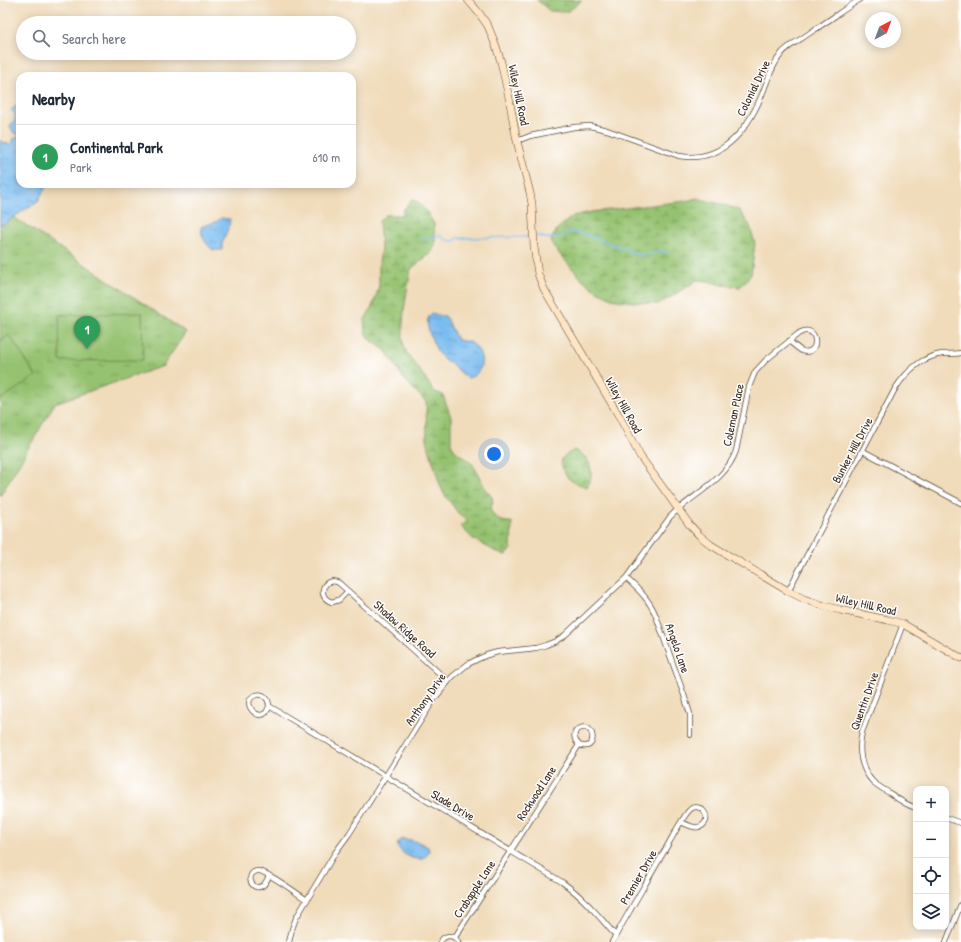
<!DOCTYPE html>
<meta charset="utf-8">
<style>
body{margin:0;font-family:"Patrick Hand",sans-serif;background:#f6f6f7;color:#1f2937}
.controls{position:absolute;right:12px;bottom:12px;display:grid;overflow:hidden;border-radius:8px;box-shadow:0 2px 10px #0003}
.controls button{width:36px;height:36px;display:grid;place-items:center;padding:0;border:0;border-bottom:1px solid #e0e1e3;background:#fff;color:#1f2937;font:20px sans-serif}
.compass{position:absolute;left:865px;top:12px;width:36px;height:36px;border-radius:50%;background:#fff;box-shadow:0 2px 10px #0003;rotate:41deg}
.you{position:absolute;left:494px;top:454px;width:14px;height:14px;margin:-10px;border:3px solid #fff;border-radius:50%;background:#1a73e8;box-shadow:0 0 0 6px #1a73e833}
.badge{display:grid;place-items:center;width:26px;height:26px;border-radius:50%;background:#b45309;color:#fff;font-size:13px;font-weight:700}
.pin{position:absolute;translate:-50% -33px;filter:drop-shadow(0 1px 2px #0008)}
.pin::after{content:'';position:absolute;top:21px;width:14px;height:12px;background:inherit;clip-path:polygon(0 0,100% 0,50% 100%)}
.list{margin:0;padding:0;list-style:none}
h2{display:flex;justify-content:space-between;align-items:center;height:52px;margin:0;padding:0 16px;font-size:17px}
h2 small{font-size:13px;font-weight:400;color:#747a83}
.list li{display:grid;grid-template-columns:26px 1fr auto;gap:12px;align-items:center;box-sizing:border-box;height:64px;padding:0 16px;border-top:1px solid #e0e1e3}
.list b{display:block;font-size:15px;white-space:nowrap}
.list p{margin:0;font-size:13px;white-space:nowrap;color:#747a83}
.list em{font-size:13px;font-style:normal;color:#747a83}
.icon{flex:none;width:22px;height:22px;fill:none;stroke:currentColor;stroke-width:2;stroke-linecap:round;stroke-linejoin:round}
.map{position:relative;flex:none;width:961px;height:942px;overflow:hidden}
.search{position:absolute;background:#fff;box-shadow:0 2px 10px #0003;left:16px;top:16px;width:340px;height:44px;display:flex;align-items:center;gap:10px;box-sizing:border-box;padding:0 14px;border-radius:22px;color:#747a83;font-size:15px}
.panel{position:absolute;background:#fff;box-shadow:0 2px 10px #0003;left:16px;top:72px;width:340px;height:116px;border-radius:12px}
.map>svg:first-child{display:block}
</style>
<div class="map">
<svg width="961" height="942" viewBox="0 0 961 942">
<defs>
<pattern id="wetland-marsh" width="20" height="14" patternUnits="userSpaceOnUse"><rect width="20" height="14" fill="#95c270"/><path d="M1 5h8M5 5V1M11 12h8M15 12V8" fill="none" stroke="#7b9e5b"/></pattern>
<pattern id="park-tufts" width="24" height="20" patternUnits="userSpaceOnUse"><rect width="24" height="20" fill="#95c270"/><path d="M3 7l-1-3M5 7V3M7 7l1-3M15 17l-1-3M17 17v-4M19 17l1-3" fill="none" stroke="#7b9e5b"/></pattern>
<pattern id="water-ripples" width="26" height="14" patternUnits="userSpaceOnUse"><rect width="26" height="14" fill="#79bcef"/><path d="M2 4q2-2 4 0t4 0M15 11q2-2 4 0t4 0" fill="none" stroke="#6499c1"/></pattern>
</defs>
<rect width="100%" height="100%" fill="#fff"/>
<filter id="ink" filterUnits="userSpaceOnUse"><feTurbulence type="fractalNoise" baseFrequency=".025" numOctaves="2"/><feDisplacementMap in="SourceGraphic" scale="8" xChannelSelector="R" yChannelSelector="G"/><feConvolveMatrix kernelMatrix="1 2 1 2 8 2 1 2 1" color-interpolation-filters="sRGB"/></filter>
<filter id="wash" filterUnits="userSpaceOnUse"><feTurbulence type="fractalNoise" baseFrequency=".012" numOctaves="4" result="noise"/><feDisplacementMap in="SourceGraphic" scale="16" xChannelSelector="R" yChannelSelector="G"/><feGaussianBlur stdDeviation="0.9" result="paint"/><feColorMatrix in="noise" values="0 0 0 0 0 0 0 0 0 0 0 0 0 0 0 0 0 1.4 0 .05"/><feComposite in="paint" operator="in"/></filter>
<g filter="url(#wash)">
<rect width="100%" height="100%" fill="#f0dbba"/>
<g fill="url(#wetland-marsh)" stroke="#687647">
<polygon points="537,0 582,0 577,5 566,12 550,11"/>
<polygon points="697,198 728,206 739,210 750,226 755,244 751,275 740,287 722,285 708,281 697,280 673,296 658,304 634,302 616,300 597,291 581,278 554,248 551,240 557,229 573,216 591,212 686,201"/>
<path d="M412,199L418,202L427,212L434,224L435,239V245L432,252L411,269C408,285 396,343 408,354L435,392L443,395L451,417V443L455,451L470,461L475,468L486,490L492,497L493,502L490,509C496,520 500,522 512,522L511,549L506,555L500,554L473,539L460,526L467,522L458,513L444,494L440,485L427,442L426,402L405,380L385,350L372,341L366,334L364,321L371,309L376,297L379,285V263L381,248L379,221L385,215H402L404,209Z"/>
<path d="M574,450C578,452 582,454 585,457C593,465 593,478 587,487C581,485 574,483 569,479C565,475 558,462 563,457C566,454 571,452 574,450Z"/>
</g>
<polygon fill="url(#park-tufts)" stroke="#687647" points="9,214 186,332 163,366 55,403 0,496 0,217"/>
<g fill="#95c270" stroke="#687647">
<polygon points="142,313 143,360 60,361 59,315"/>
<polygon points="9,335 36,376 0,400 0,341"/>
</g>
<g fill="url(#water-ripples)" stroke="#5a7386">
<polygon points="17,105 20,105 20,135 14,133 10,126 15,120 15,113 11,110"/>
<polygon points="20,136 20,184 51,184 46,187 38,201 5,223 0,225 0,140 5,143 11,145 12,140"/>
<path d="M221,218L230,219L229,226L222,244V250H213C205,243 201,237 201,227C209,223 214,225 221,218Z"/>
<path d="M432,313L441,316H445L447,318L457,340C462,341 469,341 473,344C485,354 485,374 468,378C464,376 462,373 458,370C453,364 444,361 439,354C436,350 435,346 433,342C430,334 423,320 432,313Z"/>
<path d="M401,839C410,839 420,842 428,847L429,851L427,855L423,859C412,860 402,855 397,845Z"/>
</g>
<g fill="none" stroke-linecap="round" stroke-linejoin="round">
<g stroke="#79bcef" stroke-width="1.5">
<path d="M536,236C540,236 542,237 546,238C555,239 564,236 571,231L588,235L603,241L625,249L636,254L643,255L654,253L661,250L668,253"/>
<polyline points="420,238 429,239 440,235 446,240 454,241 457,238 523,237 532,236"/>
</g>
</g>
</g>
<g filter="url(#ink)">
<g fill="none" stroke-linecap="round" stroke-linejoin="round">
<g stroke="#564535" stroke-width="6">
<g id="street">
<path d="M517,141L530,136L574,127L590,126L607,130L679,156C722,163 746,132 761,97C767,83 771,66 782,53C789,45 802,39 811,32C827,22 843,10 859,0"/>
<polyline points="863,451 961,503"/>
<path d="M626,578C639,590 649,599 656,616L684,695L690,714V735"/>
<path d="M348,591L339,600L332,602C315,597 324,575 339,583L448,681"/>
<path d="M788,591L895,389C906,372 921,357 942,354C948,354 955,354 961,353"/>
<path d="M903,624L862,732C858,749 860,768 873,782C879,787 885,790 891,794C899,800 907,805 916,808"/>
<path d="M269,706C263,729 237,701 256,695C264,693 269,699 269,706L562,882C583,897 599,916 616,936"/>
<polyline points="946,818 961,823"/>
<path d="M269,876C267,879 266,884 262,886C251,892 245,873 257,871C264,869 299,895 307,900"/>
<path d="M455,937L579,745C599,753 595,720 579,729C572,732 574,740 579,745"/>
<path d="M289,942L292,929L296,918L335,853L349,834L435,698L452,677L468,664L478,659L487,655L498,652L536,648L546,645L556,641L565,635L626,578L670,517C691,495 726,481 736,451L749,387L755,372L766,360L798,334C818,320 822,357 802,351C798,349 793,344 789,341"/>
<path d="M440,942C445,934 454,934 458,942"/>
<path d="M612,942C631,908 651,875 670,841C674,834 686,811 692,808C701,804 711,816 704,824C698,831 688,825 681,822"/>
<polyline points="946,942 961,904"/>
</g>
</g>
<g stroke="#564535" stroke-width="8">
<polyline id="secondary" points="468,0 479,13 488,26 496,46 501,62 509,98 517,141 530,193 532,204 534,247 538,274 544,289 619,416 640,456 689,524 699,535 711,545 788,591 804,599 825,606 840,610 888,620 903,624 961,658"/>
</g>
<use href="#street" stroke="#fff" stroke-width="4.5"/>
<use href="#secondary" stroke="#fde5c5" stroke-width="7"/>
</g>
</g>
<g text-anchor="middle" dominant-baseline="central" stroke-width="3" stroke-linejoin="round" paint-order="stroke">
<g font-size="12" fill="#3b2a1e" stroke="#fff">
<text transform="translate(753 88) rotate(-64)">Colonial Drive</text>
<text transform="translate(519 95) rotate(78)">Wiley Hill Road</text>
<text transform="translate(624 405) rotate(61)">Wiley Hill Road</text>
<text transform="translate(733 415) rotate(-78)">Coleman Place</text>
<text transform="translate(852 450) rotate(-62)">Bunker Hill Drive</text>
<text transform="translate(866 604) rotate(13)">Wiley Hill Road</text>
<text transform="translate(405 629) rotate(42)">Shadow Ridge Road</text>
<text transform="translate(678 648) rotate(71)">Angelo Lane</text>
<text transform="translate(425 699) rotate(-55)">Anthony Drive</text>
<text transform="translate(864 701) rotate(-70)">Quentin Drive</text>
<text transform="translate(536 793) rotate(-57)">Rockwood Lane</text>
<text transform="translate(453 805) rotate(31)">Slade Drive</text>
<text transform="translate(638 877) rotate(-60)">Premier Drive</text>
<text transform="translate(474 889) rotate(-57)">Crabapple Lane</text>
</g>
</g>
</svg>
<div class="controls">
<button>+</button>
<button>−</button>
<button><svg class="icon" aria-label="locate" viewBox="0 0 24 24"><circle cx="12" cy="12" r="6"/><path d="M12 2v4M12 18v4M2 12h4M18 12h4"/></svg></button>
<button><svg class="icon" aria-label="layers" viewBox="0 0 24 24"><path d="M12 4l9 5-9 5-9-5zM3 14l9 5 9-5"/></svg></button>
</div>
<svg class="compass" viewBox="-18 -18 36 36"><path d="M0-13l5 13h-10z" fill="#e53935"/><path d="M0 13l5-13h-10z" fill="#747a83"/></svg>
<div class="you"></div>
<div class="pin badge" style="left:87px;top:349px;background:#2e9e5b">1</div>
<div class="search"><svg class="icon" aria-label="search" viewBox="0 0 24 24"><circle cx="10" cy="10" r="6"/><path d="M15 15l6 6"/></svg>Search here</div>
<section class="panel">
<h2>Nearby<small></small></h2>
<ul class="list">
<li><span class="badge" style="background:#2e9e5b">1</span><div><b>Continental Park</b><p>Park</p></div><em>610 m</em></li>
</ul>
</section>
</div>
